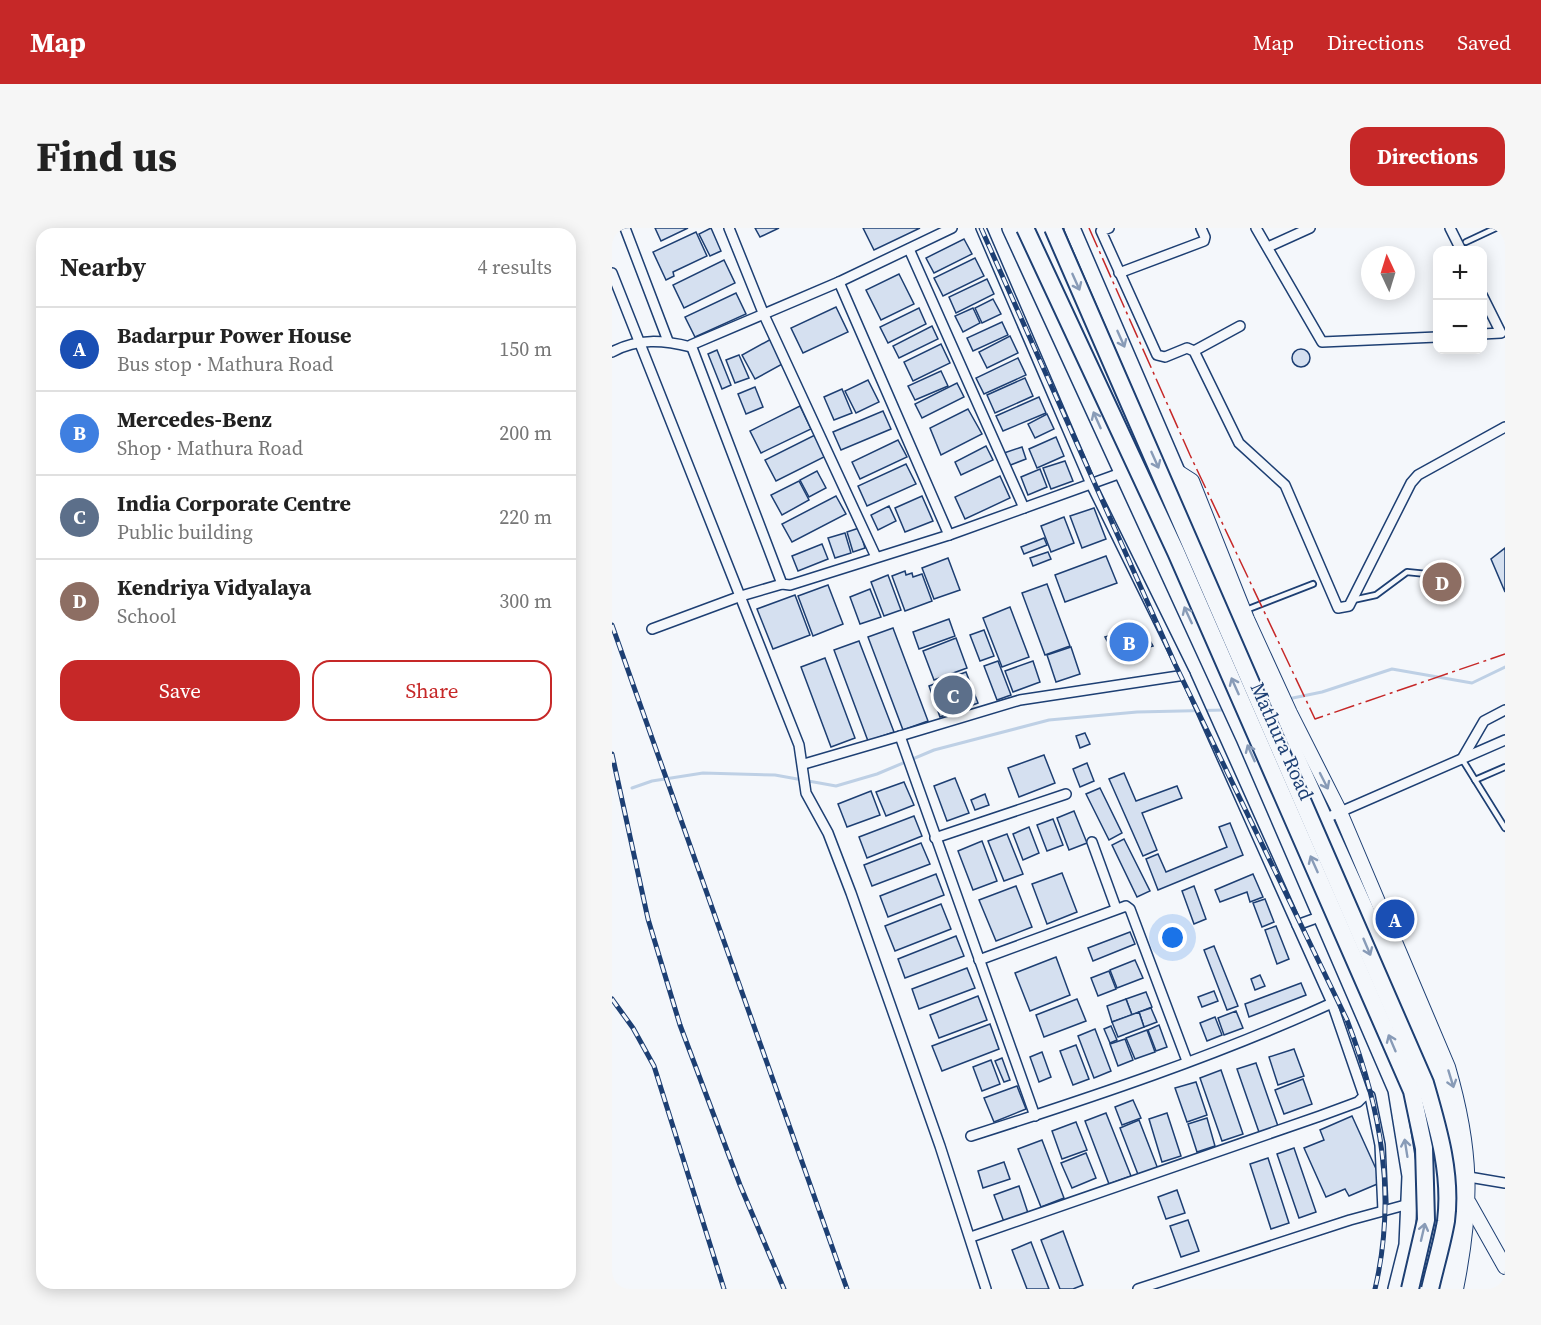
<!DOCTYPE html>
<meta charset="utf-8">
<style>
body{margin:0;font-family:"Source Serif 4",serif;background:#f6f6f6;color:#222}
.controls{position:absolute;right:18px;top:18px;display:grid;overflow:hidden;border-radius:12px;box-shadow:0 3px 15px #0003}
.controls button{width:54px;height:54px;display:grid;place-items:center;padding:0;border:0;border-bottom:2px solid #e0e0e0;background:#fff;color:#222;font:30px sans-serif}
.compass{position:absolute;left:749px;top:18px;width:54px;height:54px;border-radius:50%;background:#fff;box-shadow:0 3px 15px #0003;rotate:356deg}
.you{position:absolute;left:561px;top:710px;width:21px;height:21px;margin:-15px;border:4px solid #fff;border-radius:50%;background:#1a73e8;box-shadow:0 0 0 9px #1a73e833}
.badge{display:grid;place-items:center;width:39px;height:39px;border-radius:50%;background:#c62828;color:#fff;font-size:20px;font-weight:700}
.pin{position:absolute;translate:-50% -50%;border:3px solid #fff;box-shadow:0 2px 6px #0006}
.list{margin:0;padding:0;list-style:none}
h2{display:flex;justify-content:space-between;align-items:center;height:78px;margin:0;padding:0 24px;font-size:26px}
h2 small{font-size:20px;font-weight:400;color:#767676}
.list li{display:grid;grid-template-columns:39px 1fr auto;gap:18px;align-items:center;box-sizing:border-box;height:84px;padding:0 24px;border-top:2px solid #e0e0e0}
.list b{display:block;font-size:22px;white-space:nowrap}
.list p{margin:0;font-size:20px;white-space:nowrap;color:#767676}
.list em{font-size:20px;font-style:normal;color:#767676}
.actions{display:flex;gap:12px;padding:18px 24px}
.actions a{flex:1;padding:14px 0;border:2px solid #c62828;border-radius:18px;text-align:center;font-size:21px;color:#c62828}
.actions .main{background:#c62828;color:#fff}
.map{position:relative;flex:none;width:893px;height:1061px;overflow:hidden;border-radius:18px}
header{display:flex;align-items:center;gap:36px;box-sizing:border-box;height:84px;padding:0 30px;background:#c62828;color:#fff}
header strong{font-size:28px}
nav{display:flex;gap:33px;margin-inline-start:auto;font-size:21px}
.intro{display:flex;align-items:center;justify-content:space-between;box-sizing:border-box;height:144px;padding:0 36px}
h1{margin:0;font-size:42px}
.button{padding:15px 27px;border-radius:18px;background:#c62828;color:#fff;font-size:21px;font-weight:700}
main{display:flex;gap:36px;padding:0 36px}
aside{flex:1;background:#fff;border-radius:18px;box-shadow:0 3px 15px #0003}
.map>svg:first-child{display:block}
</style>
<header>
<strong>Map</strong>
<nav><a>Map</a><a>Directions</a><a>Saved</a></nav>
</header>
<div class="intro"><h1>Find us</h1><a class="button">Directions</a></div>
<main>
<aside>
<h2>Nearby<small>4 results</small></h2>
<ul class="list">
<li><span class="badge" style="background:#1a4fb4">A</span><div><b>Badarpur Power House</b><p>Bus stop · Mathura Road</p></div><em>150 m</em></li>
<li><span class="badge" style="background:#3f7fe0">B</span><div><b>Mercedes-Benz</b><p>Shop · Mathura Road</p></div><em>200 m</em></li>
<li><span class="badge" style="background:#5c6f8a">C</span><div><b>India Corporate Centre</b><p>Public building</p></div><em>220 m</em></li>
<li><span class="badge" style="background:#8d6e63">D</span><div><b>Kendriya Vidyalaya</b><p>School</p></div><em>300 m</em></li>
</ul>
<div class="actions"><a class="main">Save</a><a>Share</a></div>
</aside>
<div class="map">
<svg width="893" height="1061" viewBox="0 0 893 1061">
<rect width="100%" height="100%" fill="#f4f7fb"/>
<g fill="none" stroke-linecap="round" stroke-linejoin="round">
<g stroke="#bed0e5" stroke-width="3">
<polyline points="676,471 710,464 780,441 860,455 893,439"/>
<polyline points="20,560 40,553 91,545 163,547 224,558 265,546 322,522 437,492 525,484 613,482"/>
</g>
</g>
<g fill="#d5e0f0" stroke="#1d3f73" stroke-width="1.5">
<polygon points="43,0 76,0 49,13"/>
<polygon points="99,0 109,23 98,28 87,6"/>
<polygon points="143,0 167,0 148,9"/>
<polygon points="251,0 308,0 262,22"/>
<polygon points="84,4 95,28 61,44 62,48 54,52 41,24"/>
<polygon points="352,11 360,26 322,45 314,30"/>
<polygon points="363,30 372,48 331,68 322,50"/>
<polygon points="112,32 123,55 72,80 61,57"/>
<polygon points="287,46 302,76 269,92 254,62"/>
<polygon points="375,51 382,66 344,85 337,69"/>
<polygon points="124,65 134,86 83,109 73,89"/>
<polygon points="381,71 389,86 370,95 363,80"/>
<polygon points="224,79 236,104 191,125 179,100"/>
<polygon points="307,80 314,96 276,115 268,99"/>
<polygon points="361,80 368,95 351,104 343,88"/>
<polygon points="390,94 396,107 361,123 355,110"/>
<polygon points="320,98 326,111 287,130 281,118"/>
<polygon points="398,108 406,125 375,140 367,124"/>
<polygon points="161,110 174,134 143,151 130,127"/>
<polygon points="329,116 338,135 301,153 292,134"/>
<circle cx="689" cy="130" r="9"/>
<polygon points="105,122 119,157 110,161 96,126"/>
<polygon points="127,127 137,150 123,155 114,132"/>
<polygon points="406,130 414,147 372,166 364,150"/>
<polygon points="329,143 336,158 303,172 296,158"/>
<polygon points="413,150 421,168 383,185 375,167"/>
<polygon points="256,152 267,174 244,185 233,163"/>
<polygon points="345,155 352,169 310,190 303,176"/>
<polygon points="143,159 151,179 134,186 126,166"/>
<polygon points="230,161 240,185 222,192 212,169"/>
<polygon points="427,169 434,185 391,203 384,188"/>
<polygon points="188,178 199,201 149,225 138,203"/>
<polygon points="356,181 370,206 329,227 318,200"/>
<polygon points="271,183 279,201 229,222 221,204"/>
<polygon points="435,186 442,201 423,210 416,196"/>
<polygon points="203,207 214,228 164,253 153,232"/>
<polygon points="444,209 452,228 425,240 417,221"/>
<polygon points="286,212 295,229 248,251 240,234"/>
<polygon points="374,218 381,232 349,247 343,234"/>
<polygon points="410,219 414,231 396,238 392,225"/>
<polygon points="453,233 461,253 439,261 431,240"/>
<polygon points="294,236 304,256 255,278 246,258"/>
<polygon points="428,241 435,259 416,267 409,249"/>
<polygon points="205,243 214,260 197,269 188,252"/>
<polygon points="388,248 398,270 353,291 343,269"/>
<polygon points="187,253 197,272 170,287 159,267"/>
<polygon points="224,268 234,286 180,314 170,296"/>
<polygon points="310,268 321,293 293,304 283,280"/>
<polygon points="277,278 284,293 266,302 259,287"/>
<polygon points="482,280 494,311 470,320 458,288"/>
<polygon points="452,289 462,315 439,324 429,298"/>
<polygon points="247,300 253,320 241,324 235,304"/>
<polygon points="233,305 239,325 223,330 216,310"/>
<polygon points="432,310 435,317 412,326 409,319"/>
<polygon points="210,316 216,331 186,343 180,328"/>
<polygon points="893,320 893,364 879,331"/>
<polygon points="436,324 439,331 421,338 418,330"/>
<polygon points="494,328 505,355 453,374 443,347"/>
<polygon points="336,330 348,362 322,371 310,340"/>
<polygon points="293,343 294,347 300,345 301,349 310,346 320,373 293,383 280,348"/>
<polygon points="276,347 289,382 272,388 259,354"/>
<polygon points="435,356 458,418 433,427 410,365"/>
<polygon points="216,357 231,396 201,408 186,368"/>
<polygon points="258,361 269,389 248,396 238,369"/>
<polygon points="183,367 198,407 161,421 145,381"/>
<polygon points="398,379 417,429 390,439 371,390"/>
<polygon points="337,391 343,408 307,421 301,404"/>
<polygon points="530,398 541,418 503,428 493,409"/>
<polygon points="281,400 316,493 291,502 256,409"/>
<polygon points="372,402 382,428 368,433 358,407"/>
<polygon points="344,410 355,440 322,452 311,423"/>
<polygon points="247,413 282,504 256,513 222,422"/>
<polygon points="459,419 468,446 444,454 435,427"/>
<polygon points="213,430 243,510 219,519 189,439"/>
<polygon points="386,433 399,467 385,472 372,438"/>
<polygon points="421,433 428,454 401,464 393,443"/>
<polygon points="354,444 366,475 328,489 317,458"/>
<polygon points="473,505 478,516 468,520 464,508"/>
<polygon points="432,527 443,555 407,569 396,540"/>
<polygon points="475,535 482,553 468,559 461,541"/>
<polygon points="512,545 524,573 565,558 570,570 530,585 545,622 531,628 497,551"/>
<polygon points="343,550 357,585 335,593 322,558"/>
<polygon points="292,554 302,577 274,588 264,564"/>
<polygon points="488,560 510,605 497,612 474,566"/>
<polygon points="259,563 268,587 235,599 226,576"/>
<polygon points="373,566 377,577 363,582 359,572"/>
<polygon points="462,583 475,615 457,622 445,590"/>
<polygon points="302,588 310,608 255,630 247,609"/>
<polygon points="441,591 451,617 435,623 425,597"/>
<polygon points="618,595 631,627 546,662 534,631 546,626 554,644 615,619 607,599"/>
<polygon points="417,599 427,625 411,632 401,606"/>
<polygon points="395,606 411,646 392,653 376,613"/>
<polygon points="512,611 538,663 525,669 500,617"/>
<polygon points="370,613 385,653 361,662 346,623"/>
<polygon points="309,615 318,636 260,658 252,637"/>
<polygon points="450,645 465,684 435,696 420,656"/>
<polygon points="324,646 332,667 276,689 268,668"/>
<polygon points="641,646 651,669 638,674 635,664 608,674 603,662"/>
<polygon points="404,658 420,699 384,713 367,672"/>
<polygon points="582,658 594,691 582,696 570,663"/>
<polygon points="653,671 662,694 650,699 641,675"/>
<polygon points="329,676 339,701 283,723 273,698"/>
<polygon points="664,698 677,731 665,736 653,702"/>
<polygon points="518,704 523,716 481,733 476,720"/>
<polygon points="344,708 352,728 293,750 286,731"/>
<polygon points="602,718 626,778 615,782 592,722"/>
<polygon points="444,729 458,767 418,783 403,745"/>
<polygon points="523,732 531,750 505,760 498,742"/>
<polygon points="355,740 363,760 307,781 300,761"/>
<polygon points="497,743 504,761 486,768 479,750"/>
<polygon points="648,747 653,758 643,762 639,751"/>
<polygon points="689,755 694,767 637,789 633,776"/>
<polygon points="602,763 606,773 590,779 586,769"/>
<polygon points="534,764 540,779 520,787 514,771"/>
<polygon points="366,768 375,792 327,810 318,787"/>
<polygon points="465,771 474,793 432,809 424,787"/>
<polygon points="514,771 520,787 500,794 495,778"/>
<polygon points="539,780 545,794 532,799 527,784"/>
<polygon points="624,783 631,800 612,807 606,790"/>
<polygon points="527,784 532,799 506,809 500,794"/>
<polygon points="603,789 610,807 595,813 588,795"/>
<polygon points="378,796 387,821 330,843 320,818"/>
<polygon points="547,797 555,819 544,823 536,802"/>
<polygon points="499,798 505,812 498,815 492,801"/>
<polygon points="483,801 499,843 482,850 466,808"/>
<polygon points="535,802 543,824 523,831 514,810"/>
<polygon points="513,811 521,832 506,838 498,816"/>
<polygon points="464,817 477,851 461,857 448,823"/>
<polygon points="682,821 692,848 666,857 657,829"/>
<polygon points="430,824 439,849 427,854 418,829"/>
<polygon points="390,830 398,852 392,854 383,833"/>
<polygon points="379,832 388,856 370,863 361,839"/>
<polygon points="644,835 667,901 648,907 625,841"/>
<polygon points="609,842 631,906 610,913 588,850"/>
<polygon points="691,851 700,876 672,886 663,862"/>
<polygon points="584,854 595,887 575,894 563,860"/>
<polygon points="405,858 414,881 382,894 372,870"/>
<polygon points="521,872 529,890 510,897 503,879"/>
<polygon points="494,885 519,948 497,956 473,893"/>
<polygon points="555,885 569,928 550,934 537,891"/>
<polygon points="740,888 770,954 737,968 733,961 714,969 692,920 712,912 708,902"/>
<polygon points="595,890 603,918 585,924 576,896"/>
<polygon points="527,892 546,941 527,949 508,900"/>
<polygon points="464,894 475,922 450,931 440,903"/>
<polygon points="430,912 452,970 429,979 406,921"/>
<polygon points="682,920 704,984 687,990 665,926"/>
<polygon points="474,925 484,950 460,960 449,935"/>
<polygon points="656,930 677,995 659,1001 638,936"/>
<polygon points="392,934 398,951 371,960 366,943"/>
<polygon points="407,958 416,985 392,994 382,967"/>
<polygon points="565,962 573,985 554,991 546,969"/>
<polygon points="576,992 587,1023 569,1029 558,998"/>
<polygon points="451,1003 471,1057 461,1061 448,1061 429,1012"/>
<polygon points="419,1014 437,1061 415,1061 400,1022"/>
</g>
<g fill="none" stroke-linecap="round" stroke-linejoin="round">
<g stroke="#1d3f73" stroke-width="8">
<g id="lane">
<polyline points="854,14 884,0"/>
<polyline points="741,372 764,367 795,344 845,349"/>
<polyline points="634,382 701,356"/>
<polyline points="850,531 893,600"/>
<polyline points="863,552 893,539"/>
</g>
</g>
<g stroke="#1d3f73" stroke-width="12">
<g id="street">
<polyline points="13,0 56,113"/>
<polyline points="117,0 152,87 264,329"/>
<polyline points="340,0 227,54 79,117 170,356 178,357 337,307 509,245"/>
<polyline points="497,0 489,3 545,127 553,129 575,120 582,123 627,215 673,257 726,380 737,378 799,255 806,247 893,199"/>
<polyline points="644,0 710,114 825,109"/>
<polyline points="838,0 849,22"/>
<polyline points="656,19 698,0"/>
<polyline points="297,21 412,280"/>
<polyline points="0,45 187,517 194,565 216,605 239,665 328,918 374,1061"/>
<polyline points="507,45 592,13 593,9 589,0"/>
<polyline points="227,54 337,307"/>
<polyline points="870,67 889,105 870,106"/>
<polyline points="582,123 628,98"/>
<path d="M0,124C26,110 51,112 79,119"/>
<polyline points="40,401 129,368 170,356"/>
<polyline points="850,531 872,493 893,482"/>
<polyline points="192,536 288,508"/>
<polyline points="712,591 893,512"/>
<polyline points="323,610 454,566"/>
<polyline points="480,614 504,680"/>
<polyline points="685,697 710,688"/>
<polyline points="367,732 514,678 518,681 575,833"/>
<polyline points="752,868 758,868 768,917 771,983"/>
<polyline points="423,888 288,508 408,472 573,447"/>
<path d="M359,908C481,869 604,828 720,775"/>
<polyline points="857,949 893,955"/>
<polyline points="359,1009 708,888 746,874 752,868 720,775 685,697 573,447 479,256 369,0"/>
<polyline points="526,1061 738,992 797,976"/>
</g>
</g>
<g stroke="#1d3f73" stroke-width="16">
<g id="secondary">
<path d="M566,244L580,253L635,391L678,485L728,584L836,839C860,921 861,977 844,1061"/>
<polyline points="857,975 893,1039"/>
</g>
</g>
<g stroke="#1d3f73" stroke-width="18">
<g id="primary">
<polyline points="398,0 632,510 784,862 798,948 795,1017 784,1061"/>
<polyline points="460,0 598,320 658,470 811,808 839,890 844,948 842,1009 831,1061"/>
</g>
</g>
<use href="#lane" stroke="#f4f7fb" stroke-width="4.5"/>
<use href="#street" stroke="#f4f7fb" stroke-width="9"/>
<use href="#secondary" stroke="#f4f7fb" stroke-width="14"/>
<use href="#primary" stroke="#f4f7fb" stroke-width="15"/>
<g stroke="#1d3f73" stroke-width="5">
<g id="rail">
<path d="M369,0L563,436L735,792C769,881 785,967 763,1061"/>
<polyline points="0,397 235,1061"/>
<polyline points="0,526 36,691 68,797 128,957 172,1061"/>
<polyline points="0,771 21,800 42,838 112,1061"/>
</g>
</g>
<use href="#rail" stroke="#f4f7fb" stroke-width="3" stroke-dasharray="9" stroke-linecap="butt"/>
<g stroke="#1d3f73" stroke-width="20" stroke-linecap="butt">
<g id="highway-bridge">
<polyline points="413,0 564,324 800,863 812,920 814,992 798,1061"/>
<path d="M441,0L813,855C826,900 840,946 834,993C830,1016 823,1039 818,1061"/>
</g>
</g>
<use href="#highway-bridge" stroke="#f4f7fb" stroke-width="16"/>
<polyline stroke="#c62828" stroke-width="1.5" stroke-dasharray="21 4.5 3 4.5" stroke-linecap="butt" points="477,0 578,227 703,491 893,426"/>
</g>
<defs><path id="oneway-shaft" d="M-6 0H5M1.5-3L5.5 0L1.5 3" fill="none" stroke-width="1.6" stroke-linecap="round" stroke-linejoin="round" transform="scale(1.5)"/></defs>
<g stroke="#889bb7">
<use href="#oneway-shaft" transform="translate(464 54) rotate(66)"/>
<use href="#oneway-shaft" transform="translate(509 111) rotate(66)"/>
<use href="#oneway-shaft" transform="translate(485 192) rotate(-114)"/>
<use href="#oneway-shaft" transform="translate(543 232) rotate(66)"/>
<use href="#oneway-shaft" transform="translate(576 387) rotate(-115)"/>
<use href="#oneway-shaft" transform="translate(623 458) rotate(-114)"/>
<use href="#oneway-shaft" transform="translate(639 525) rotate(-114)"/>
<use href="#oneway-shaft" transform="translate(712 553) rotate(63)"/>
<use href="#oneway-shaft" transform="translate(702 636) rotate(-114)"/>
<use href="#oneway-shaft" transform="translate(755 719) rotate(67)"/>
<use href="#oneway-shaft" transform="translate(780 815) rotate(-113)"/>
<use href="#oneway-shaft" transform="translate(839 851) rotate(73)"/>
<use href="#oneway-shaft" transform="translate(794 920) rotate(-99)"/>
<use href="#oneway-shaft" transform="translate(811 1004) rotate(-77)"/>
</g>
<g text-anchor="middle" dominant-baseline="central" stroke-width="4.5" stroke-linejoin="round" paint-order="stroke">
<g font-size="20" fill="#1d3f73" stroke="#f4f7fb">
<text transform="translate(670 513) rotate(66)">Mathura Road</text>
</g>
</g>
</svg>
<div class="controls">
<button>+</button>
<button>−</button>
</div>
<svg class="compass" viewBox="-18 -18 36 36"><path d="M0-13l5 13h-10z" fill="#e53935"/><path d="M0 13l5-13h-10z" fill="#767676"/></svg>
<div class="you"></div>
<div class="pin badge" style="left:783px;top:691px;background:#1a4fb4">A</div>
<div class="pin badge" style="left:517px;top:414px;background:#3f7fe0">B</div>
<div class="pin badge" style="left:341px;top:467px;background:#5c6f8a">C</div>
<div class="pin badge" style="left:830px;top:354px;background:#8d6e63">D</div>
</div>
</main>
